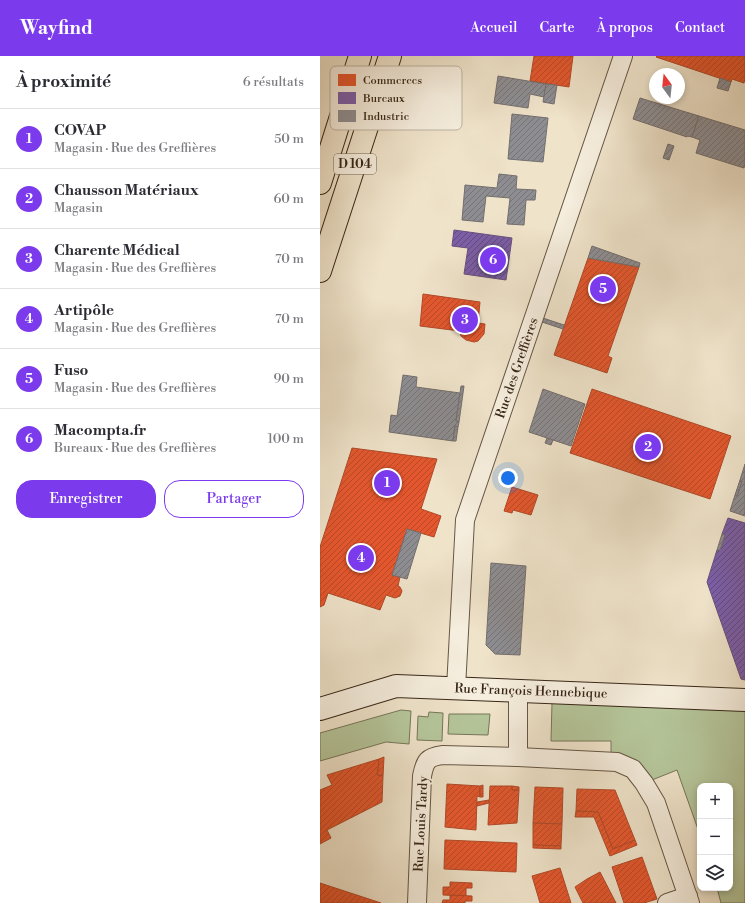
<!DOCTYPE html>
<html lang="fr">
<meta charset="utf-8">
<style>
body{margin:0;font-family:"Libre Bodoni",serif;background:#f2f2f3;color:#2b2b33}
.controls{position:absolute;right:12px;bottom:12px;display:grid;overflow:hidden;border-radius:8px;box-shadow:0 2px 6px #0003}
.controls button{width:36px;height:36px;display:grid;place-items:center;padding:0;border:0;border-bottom:1px solid #e1e1e2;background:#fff;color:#2b2b33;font:20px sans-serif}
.compass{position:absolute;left:329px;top:12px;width:36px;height:36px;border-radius:50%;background:#fff;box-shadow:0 2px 6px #0003;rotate:345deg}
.you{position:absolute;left:188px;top:422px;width:14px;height:14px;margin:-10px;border:3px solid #fff;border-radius:50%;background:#1a73e8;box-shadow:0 0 0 6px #1a73e833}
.badge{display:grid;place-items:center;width:26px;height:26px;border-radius:50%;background:#7c3aed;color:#fff;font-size:13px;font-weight:700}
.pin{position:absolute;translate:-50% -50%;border:2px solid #fff;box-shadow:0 1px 4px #0006}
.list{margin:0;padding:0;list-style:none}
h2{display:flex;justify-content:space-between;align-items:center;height:52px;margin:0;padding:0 16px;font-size:17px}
h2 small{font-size:13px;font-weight:400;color:#7c7c81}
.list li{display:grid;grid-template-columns:26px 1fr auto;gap:12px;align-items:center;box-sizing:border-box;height:60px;padding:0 16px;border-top:1px solid #e1e1e2}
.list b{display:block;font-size:15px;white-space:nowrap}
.list p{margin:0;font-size:13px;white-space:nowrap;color:#7c7c81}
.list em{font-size:13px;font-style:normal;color:#7c7c81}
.actions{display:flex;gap:8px;padding:12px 16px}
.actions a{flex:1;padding:9px 0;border:1px solid #7c3aed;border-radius:16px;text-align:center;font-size:14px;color:#7c3aed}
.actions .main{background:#7c3aed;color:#fff}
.icon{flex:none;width:22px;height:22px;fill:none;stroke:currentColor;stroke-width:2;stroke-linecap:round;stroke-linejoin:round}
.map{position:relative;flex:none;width:425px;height:847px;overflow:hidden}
header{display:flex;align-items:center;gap:24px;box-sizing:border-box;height:56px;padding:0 20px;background:#7c3aed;color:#fff}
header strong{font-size:19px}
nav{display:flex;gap:22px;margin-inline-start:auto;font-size:14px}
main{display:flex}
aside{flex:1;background:#fff}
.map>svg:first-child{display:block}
</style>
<header>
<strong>Wayfind</strong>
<nav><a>Accueil</a><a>Carte</a><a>À propos</a><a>Contact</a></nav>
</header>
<main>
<aside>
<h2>À proximité<small>6 résultats</small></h2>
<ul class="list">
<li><span class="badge">1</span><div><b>COVAP</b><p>Magasin · Rue des Greffières</p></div><em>50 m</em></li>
<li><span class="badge">2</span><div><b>Chausson Matériaux</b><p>Magasin</p></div><em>60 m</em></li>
<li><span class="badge">3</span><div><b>Charente Médical</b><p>Magasin · Rue des Greffières</p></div><em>70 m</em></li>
<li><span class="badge">4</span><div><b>Artipôle</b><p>Magasin · Rue des Greffières</p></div><em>70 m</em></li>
<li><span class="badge">5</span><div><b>Fuso</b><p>Magasin · Rue des Greffières</p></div><em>90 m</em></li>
<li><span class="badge">6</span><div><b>Macompta.fr</b><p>Bureaux · Rue des Greffières</p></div><em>100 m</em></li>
</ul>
<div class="actions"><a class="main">Enregistrer</a><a>Partager</a></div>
</aside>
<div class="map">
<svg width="425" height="847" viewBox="0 0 425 847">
<defs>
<pattern id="shops-hatch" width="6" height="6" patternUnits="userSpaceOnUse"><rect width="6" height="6" fill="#e4572e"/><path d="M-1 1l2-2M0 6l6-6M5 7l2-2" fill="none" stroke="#ba4826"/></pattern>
<pattern id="offices-hatch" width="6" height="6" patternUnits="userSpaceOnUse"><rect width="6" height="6" fill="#7b5ea7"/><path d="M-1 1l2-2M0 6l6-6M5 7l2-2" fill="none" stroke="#604a7f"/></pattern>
<pattern id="industry-hatch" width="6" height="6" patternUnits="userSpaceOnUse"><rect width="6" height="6" fill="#8d8d92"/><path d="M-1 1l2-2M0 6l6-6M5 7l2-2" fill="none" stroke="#747376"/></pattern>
</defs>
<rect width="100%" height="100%" fill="#efe3ca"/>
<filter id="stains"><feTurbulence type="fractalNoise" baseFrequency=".005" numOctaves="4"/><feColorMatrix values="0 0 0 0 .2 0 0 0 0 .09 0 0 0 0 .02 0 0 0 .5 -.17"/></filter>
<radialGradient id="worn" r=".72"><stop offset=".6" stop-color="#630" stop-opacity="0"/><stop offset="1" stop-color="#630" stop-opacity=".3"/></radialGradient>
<g fill="#b5c59a" stroke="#767658">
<polygon points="232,647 425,653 425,847 401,847 397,832 410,832 410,730 380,730 380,779 357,714 332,724 291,698 291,685 231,685"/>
<polygon points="81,654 91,655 89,688 66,686 0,705 0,677"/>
<polygon points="109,656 123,657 122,685 97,684 98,660 108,661"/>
<polygon points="129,658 170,658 168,679 128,678"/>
</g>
<g fill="url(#shops-hatch)" stroke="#b04927">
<polygon points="214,0 253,0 249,31 210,25"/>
<polygon points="337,0 425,0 425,22 424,27 412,23 411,26 336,1"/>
<polygon points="268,202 319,211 288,300 292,302 287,317 234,299"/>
<polygon points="103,238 160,246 158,267 165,268 164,278 158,285 154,286 146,284 141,280 140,275 100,270"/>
<polygon points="272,333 411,380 390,443 250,397"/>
<polygon points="32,392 117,403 101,453 121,460 114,481 87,473 72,519 80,521 78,530 80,531 82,535 80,540 75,542 66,539 60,554 8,537 4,549 0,551 0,491"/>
<polygon points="192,431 218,439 211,459 193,454 192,457 184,455"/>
<polygon points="64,701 63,720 57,719 59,703"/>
<polygon points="59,703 57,719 63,720 62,746 7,774 11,782 0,788 0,734 12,729 7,719"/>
<polygon points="127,728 160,730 160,741 157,740 156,774 125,771"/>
<polygon points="163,729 163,741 160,741 160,730"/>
<polygon points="170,730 192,730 192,734 199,734 197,767 168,769"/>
<polygon points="192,730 199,731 199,734 192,734"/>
<polygon points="215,731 243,732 242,768 213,767"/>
<polygon points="257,733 295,734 315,784 293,793 278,756 256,755"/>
<polygon points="169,744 169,747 157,750 157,746"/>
<polygon points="256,755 278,756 293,793 315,784 317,789 290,800 274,761 255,761"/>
<polygon points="213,767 242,768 241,790 213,789"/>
<polygon points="125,784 197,787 196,816 124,813"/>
<polygon points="213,789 241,790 241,793 213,792"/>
<polygon points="322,801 337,843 324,847 304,847 292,811"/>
<polygon points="240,812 251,847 220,847 212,820"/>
<polygon points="280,816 296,847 263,847 255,831 267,823"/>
<polygon points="130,826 152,827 152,832 146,832 146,840 123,839 123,831 130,831"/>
<polygon points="0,827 61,847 0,847"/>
<polygon points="130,839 152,840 152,845 145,845 145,847 122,847 123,844 130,844"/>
</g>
<g fill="url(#offices-hatch)" stroke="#674e7c">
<polygon points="134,174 192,182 186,224 144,218 148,192 132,190"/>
<polygon points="408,462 425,467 425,624 421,623 387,526 397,494 400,494 405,479 402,478"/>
</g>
<g fill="url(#industry-hatch)" stroke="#746e6d">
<polygon points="178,20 226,28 224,41 210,38 208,52 174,47"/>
<polygon points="400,22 411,26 408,35 397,32"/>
<polygon points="226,28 237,29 234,48 223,46"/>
<polygon points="320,42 379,60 372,81 367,80 367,81 313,63"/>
<polygon points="192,58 228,62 223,106 188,103"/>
<polygon points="379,60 425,74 425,108 424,112 376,97 380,84 372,81"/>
<polygon points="348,88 354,90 349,104 343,102"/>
<polygon points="179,118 197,120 196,133 216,134 215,144 206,144 204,169 187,168 190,142 166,140 163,166 142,164 145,129 177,132"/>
<polygon points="272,190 320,207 319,211 268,202"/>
<polygon points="223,262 244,269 243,273 222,266"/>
<polygon points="83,319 97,321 96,331 140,337 136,365 139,366 138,371 135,370 133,385 69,376 71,359 77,360"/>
<polygon points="141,330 144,330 139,366 136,365"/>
<polygon points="223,333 265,348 251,390 209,376"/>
<polygon points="135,370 138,371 136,385 133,385"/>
<polygon points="227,382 233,384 231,389 225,387"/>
<polygon points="425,408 425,460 410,455 415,439 417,440 422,425 420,424"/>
<polygon points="420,424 422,425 417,440 415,439"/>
<polygon points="87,473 101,477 87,523 72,519"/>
<polygon points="402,478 405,479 400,494 397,494"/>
<polygon points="171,507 206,510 200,599 175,598 166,589"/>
</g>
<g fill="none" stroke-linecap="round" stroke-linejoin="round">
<g stroke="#665644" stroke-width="20">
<g id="street">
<polyline points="136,632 145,464 303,0"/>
<polyline points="198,701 297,706 313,713 324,727 336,747 370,847"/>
<path d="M97,847L102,720C105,705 107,701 123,699L198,701V635"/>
<polyline points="347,847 368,840"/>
</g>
</g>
<g stroke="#382717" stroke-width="24">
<polyline id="secondary" points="0,653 76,630 425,644"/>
</g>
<g stroke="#382717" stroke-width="24">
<g id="primary">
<polyline points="0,127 40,0"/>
<polyline points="0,215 70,0"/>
</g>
</g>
<use href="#street" stroke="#f5eddd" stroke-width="18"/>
<use href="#secondary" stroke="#f5eddd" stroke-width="22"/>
<use href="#primary" stroke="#efe3ca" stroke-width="22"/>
</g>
<g text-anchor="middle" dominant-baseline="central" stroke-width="4" stroke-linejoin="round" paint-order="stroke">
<rect fill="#f5eddd" stroke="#716252" stroke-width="1" x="14" y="98" width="42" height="20" rx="3"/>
<g font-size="12" font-weight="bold" fill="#382717">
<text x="35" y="108">D 104</text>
</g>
<g font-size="13" fill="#382717" stroke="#f5eddd">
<text transform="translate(197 312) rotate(-71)">Rue des Greffières</text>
<text transform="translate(211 635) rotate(2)">Rue François Hennebique</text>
<text transform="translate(101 768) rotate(-87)">Rue Louis Tardy</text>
</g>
</g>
<rect x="10" y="10" width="132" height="64" rx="6" fill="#f5eddd" stroke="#bcb2a2" stroke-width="1"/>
<rect x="18" y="18" width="18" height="12" fill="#e4572e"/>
<rect x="18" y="36" width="18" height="12" fill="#7b5ea7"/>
<rect x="18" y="54" width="18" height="12" fill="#8d8d92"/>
<g font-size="11" fill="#382717">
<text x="43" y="28">Commerces</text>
<text x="43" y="46">Bureaux</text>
<text x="43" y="64">Industrie</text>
</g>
<rect width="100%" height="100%" filter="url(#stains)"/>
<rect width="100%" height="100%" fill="url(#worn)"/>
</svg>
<div class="controls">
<button>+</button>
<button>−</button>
<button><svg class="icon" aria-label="layers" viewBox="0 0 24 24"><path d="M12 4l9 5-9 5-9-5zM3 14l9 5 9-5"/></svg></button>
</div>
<svg class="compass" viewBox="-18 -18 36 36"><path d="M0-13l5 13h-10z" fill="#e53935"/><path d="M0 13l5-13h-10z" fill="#7c7c81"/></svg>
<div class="you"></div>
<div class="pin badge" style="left:67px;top:427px">1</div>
<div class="pin badge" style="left:328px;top:391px">2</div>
<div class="pin badge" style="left:145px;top:264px">3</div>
<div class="pin badge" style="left:41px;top:502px">4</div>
<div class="pin badge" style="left:283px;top:233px">5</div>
<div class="pin badge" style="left:173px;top:204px">6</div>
</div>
</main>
